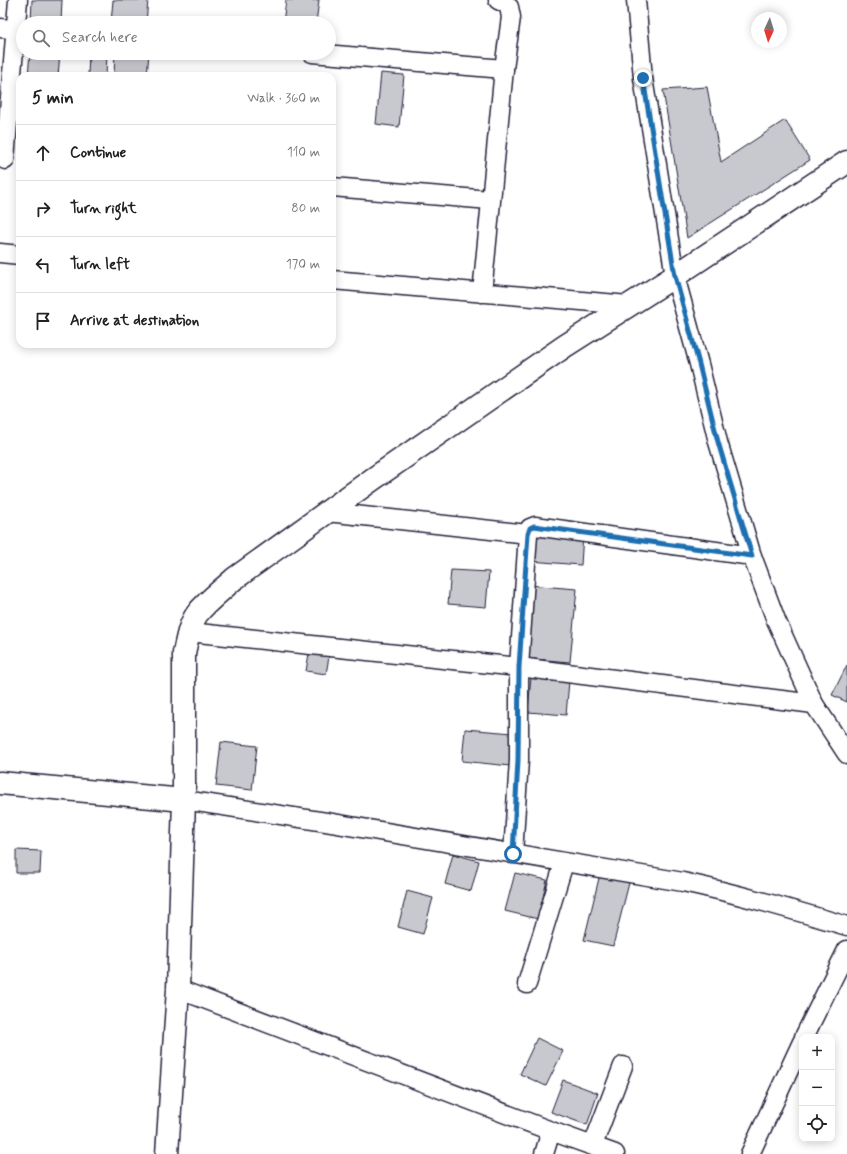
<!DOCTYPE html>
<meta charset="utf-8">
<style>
body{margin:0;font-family:Mynerve,sans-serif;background:#f6f6f6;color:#222}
.controls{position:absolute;right:12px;bottom:12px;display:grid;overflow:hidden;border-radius:8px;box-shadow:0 2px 10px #0003}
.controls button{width:36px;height:36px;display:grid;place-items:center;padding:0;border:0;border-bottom:1px solid #e0e0e0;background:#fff;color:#222;font:20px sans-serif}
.compass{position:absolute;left:751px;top:12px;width:36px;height:36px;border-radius:50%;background:#fff;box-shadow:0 2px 10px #0003;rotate:184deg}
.stop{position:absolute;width:12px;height:12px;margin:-9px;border:3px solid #1f6fb2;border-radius:50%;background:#fff}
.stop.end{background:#1f6fb2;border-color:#fff;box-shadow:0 1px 4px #0008}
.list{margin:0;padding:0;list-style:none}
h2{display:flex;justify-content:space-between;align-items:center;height:52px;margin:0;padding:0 16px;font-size:17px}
h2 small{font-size:13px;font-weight:400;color:#767676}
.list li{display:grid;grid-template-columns:26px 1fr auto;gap:12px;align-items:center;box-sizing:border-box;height:56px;padding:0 16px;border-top:1px solid #e0e0e0}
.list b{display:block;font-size:15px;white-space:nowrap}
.list em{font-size:13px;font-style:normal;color:#767676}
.icon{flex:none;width:22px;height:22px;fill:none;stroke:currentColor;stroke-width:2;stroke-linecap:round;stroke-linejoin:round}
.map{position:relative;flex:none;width:847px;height:1154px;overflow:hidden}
.search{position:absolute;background:#fff;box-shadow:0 2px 10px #0003;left:16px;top:16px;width:320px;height:44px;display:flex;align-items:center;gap:10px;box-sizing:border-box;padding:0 14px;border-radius:22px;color:#767676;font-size:15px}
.panel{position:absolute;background:#fff;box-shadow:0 2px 10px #0003;left:16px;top:72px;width:320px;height:276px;border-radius:12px}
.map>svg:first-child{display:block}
</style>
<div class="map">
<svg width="847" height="1154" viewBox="0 0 847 1154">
<rect width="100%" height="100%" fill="#fff"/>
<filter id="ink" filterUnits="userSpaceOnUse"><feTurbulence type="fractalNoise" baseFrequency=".025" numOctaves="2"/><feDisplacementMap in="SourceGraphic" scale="8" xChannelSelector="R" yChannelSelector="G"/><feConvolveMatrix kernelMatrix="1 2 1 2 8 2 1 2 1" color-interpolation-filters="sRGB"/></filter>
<g filter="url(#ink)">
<g fill="#c8c8cf" stroke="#22223b">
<polygon points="32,0 62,0 61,23 31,23"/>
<polygon points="113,0 148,0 146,23 111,23"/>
<polygon points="286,0 319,0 316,23 283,23"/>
<polygon points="30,53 60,53 58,76 28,76"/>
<polygon points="89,53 107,53 106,76 88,76"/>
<polygon points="115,53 149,53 147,76 114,76"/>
<polygon points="381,73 404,75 399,127 376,124"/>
<polygon points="707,87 721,162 785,120 810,160 687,238 663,90"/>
<polygon points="532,531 583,534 581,565 530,561"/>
<polygon points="451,570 489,572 486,607 448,604"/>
<polygon points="528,585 577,589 570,662 522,658"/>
<polygon points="310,648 330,651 326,674 306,671"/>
<polygon points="847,665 847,702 832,695"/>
<polygon points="531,677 569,681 566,715 528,712"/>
<polygon points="465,729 513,733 510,766 462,761"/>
<polygon points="221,742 257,746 252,790 216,786"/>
<polygon points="16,850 41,851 40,873 16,873"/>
<polygon points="453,854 479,861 471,891 445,884"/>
<polygon points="515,873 547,880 538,919 505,911"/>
<polygon points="600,874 629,883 613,946 584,940"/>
<polygon points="407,891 433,898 423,934 398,927"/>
<polygon points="537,1038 563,1051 546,1086 520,1074"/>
<polygon points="563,1080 598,1093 587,1125 551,1112"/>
</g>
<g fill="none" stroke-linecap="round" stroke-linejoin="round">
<g stroke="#22223b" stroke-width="21">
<g id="street">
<polyline points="636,0 643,78 675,276 699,364 718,442 752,556 776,620 814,704 847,754"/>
<polyline points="0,28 23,30"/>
<polyline points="312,53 504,69"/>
<polyline points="5,160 18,0"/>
<polyline points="332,187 490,200"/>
<polyline points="0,253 20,255"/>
<polyline points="332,280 629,305"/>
<polyline points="482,293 504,69 511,17 509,7 505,3 498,0"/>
<polyline points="327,512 528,534"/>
<polyline points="189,632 519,667 814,704"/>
<path d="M184,800L326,822L683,882C739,894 793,910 847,926"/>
<polyline points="513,854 519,760 519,667 528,534 530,528 535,526 752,556"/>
<polyline points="527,984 564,863"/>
<polyline points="178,989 551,1131 615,1154"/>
<polyline points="804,1037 847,950"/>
<polyline points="593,1145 623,1066"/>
<polyline points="544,1154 551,1131"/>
<polyline points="750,1154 802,1042"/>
</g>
</g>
<g stroke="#22223b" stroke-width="25">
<g id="secondary">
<polyline points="0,783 184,800"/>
<path d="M167,1154L178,989L184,800V653C187,640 189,625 197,614C207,601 222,590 234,579L373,479L565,346L675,276L847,162"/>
</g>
</g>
<use href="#street" stroke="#fff" stroke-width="18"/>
<use href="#secondary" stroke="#fff" stroke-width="22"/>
</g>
</g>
<g fill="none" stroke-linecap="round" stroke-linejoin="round" filter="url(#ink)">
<polyline stroke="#1f6fb2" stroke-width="5" points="513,854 518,760 519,667 528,534 530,528 534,526 752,556 718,442 699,364 675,276 643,78"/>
</g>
</svg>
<div class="controls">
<button>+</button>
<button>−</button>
<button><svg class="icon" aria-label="locate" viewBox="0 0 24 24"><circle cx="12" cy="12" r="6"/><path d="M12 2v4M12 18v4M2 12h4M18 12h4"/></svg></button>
</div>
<svg class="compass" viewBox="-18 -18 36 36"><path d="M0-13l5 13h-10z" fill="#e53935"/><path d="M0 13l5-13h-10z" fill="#767676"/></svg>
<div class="stop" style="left:513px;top:854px"></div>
<div class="stop end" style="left:643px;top:78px"></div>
<div class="search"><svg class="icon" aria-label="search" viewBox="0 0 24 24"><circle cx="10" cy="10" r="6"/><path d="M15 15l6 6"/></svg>Search here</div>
<section class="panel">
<h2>5 min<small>Walk · 360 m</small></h2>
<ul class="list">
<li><svg class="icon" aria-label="ahead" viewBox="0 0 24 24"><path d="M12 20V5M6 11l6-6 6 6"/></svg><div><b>Continue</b></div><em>110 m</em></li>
<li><svg class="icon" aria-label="right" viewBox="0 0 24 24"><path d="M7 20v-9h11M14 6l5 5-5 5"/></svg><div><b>Turn right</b></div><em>80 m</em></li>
<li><svg class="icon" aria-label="left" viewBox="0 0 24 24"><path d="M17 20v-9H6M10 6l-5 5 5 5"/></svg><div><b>Turn left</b></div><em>170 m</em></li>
<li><svg class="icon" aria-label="arrive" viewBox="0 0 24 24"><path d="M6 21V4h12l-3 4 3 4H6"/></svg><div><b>Arrive at destination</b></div></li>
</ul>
</section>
</div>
